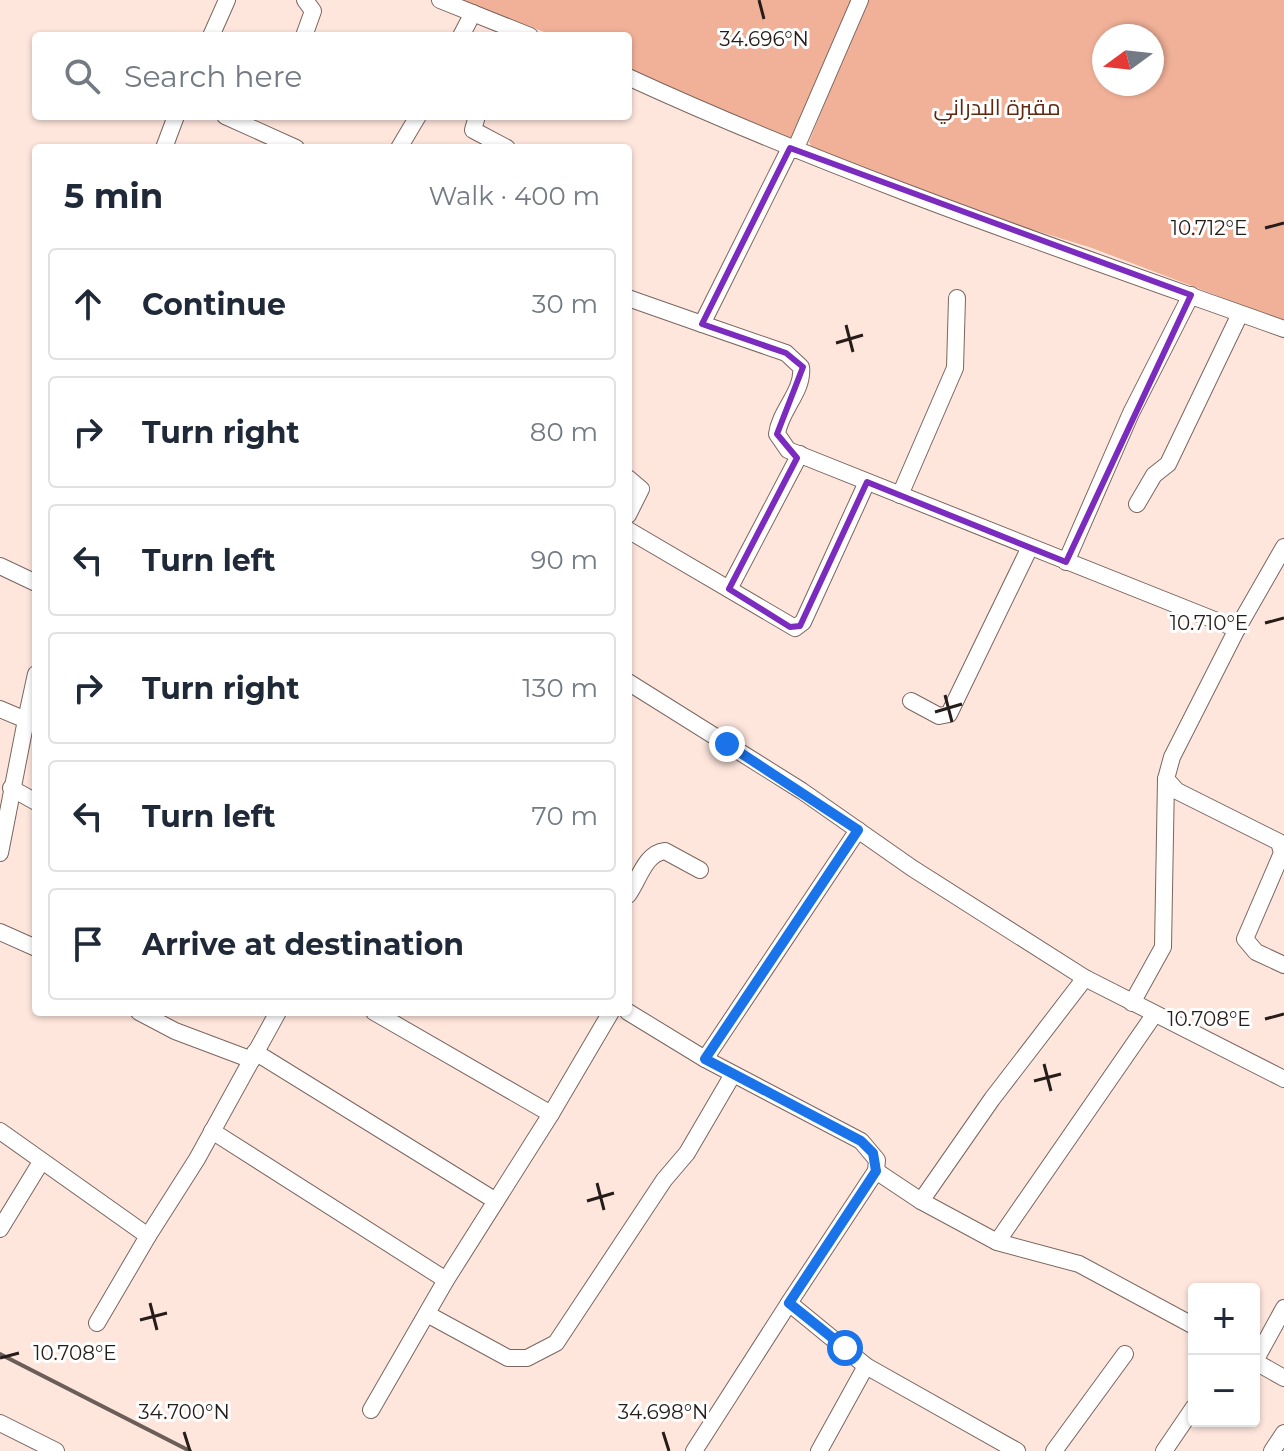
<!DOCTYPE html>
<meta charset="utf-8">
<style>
body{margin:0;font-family:Montserrat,Cairo,sans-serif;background:#f2f2f3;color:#1f2937}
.controls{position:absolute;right:24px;bottom:24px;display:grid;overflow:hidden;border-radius:8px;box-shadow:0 2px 6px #0004}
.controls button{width:72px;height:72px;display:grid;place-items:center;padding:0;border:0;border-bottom:2px solid #e0e1e3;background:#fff;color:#1f2937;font:40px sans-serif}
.compass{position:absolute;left:1092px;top:24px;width:72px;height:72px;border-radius:50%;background:#fff;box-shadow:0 2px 6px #0004;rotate:255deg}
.stop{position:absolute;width:24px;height:24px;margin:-18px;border:6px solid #1a73e8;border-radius:50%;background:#fff}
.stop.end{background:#1a73e8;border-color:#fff;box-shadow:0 2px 8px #0008}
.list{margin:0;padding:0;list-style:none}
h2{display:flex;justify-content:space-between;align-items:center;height:104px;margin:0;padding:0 32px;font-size:34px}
h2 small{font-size:26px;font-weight:400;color:#747a83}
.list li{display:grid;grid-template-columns:52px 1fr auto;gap:24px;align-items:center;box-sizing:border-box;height:112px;margin:0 16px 16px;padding:0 16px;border:2px solid #e0e1e3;border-radius:8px}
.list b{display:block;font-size:30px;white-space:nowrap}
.list em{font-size:26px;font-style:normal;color:#747a83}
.icon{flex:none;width:44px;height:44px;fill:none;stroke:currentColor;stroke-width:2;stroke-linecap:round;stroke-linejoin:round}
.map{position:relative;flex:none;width:1284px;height:1451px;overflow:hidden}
.search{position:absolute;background:#fff;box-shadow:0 2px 6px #0004;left:32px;top:32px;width:600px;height:88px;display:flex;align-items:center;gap:20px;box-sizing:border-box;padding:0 28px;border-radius:8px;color:#747a83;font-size:30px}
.panel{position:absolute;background:#fff;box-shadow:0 2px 6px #0004;left:32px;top:144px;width:600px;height:872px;border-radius:8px}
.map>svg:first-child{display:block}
</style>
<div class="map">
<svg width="1284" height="1451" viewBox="0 0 1284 1451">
<rect width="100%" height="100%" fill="#fee6dd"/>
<g fill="#f1b098" fill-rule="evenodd">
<polygon points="458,0 852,0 796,135 787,140 628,68 628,36 555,36"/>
<path d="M866,0H1284V321L1092,248L949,204L814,151L809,142ZM1104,36H1152V84H1104Z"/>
</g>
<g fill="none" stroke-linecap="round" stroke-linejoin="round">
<g stroke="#7a665e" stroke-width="18">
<g id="minor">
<polyline points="440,0 530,36"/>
<polyline points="211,36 227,0"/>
<polyline points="304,36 313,11 305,0"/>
<polyline points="461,36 473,13"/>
<path d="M628,77C841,175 1063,250 1284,329"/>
<polyline points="225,116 296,148"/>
<polyline points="477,116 473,130 507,148"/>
<polyline points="164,148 176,116"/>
<polyline points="399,148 418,116"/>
<polyline points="795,150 860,0"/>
<polyline points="628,298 702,324 790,148"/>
<path d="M702,324L786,353L801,367C804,391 780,410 777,434L788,450L1237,629L1284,547"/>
<polyline points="628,478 641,489 628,515"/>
<polyline points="900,495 955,368 957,298"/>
<polyline points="1137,504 1154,475 1168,464 1240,314"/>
<polyline points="628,530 795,628 803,622 867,482"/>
<polyline points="1066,562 1131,413 1191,295"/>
<polyline points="0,566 36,583"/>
<polyline points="729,589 800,454"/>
<polyline points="1237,629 1172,757 1166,779 1177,791 1279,842 1282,853 1245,939 1256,952 1284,965"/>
<polyline points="628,682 802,791 912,868 1085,978 1284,1079"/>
<polyline points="911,701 939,716 949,714 1030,547"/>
<polyline points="0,709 26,720 0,853"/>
<polyline points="35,724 26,720 36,674"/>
<polyline points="11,788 36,802"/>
<path d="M628,895C639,880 645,853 665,851L700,870"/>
<polyline points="0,932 36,948"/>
<polyline points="1085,978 992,1099 921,1201 997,1242 1154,1015"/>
<polyline points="1132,1003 1163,947 1166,779"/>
<polyline points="139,1012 175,1031 252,1060"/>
<polyline points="374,1012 551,1114 611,1012"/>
<polyline points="628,1012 705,1059 858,830"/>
<polyline points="255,1052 496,1201"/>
<polyline points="705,1059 861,1141 877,1160 876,1171 789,1303 866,1366 1017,1451"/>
<polyline points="0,1131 148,1236 97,1323"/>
<polyline points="212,1131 446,1280"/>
<polyline points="876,1171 921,1201"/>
<polyline points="0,1229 41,1162"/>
<polyline points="148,1236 197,1159 278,1012"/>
<polyline points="997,1242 1079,1264 1194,1326"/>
<polyline points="427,1314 508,1358 527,1358 556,1343 664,1180 687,1153 732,1076"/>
<polyline points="1254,1361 1284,1378"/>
<polyline points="1255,1361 1284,1308"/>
<polyline points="371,1410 446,1280 551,1114"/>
<polyline points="0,1423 56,1451"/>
<polyline points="694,1451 789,1303"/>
<polyline points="819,1451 866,1366"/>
<polyline points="1054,1451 1125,1354"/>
<polyline points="1164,1451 1194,1407"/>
<polyline points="1272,1451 1284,1433"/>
</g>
</g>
<use href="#minor" stroke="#fff" stroke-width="16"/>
<polyline stroke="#6b5d58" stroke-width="4" points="0,1354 190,1451"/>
</g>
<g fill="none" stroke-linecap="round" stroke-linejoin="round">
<polyline stroke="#1a73e8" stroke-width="10" points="727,744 858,830 705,1059 861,1141 873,1153 876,1171 789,1303 845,1348"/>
</g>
<path fill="none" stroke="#7b2cbf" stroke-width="6" stroke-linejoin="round" d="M790,148L1191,295L1066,562L867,482L800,626L790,627L729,589L797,458L777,434L803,367L786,353L702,324Z"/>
<path fill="none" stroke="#261d1a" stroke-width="3" d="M759,0L764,19M1265,228L1284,223M846,325L853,352M836,343L863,335M1265,623L1284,618M945,695L952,722M935,712L962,704M1265,1019L1284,1014M1044,1064L1051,1091M1034,1081L1061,1074M597,1183L604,1210M587,1201L614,1193M150,1303L157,1330M140,1320L167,1313M0,1358L19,1353M184,1432L190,1451M663,1432L669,1451"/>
<g text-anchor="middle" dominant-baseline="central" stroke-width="6" stroke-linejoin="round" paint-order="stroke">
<g font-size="22" fill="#602710" stroke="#fff">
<text x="997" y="107">مقبرة البدراني</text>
</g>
</g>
<g font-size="20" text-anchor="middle" fill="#261d1a" stroke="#fff" stroke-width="6" stroke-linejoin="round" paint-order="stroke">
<text x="764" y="46">34.696°N</text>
<text x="1209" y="235">10.712°E</text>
<text x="1209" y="630">10.710°E</text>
<text x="1209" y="1026">10.708°E</text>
<text x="75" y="1360">10.708°E</text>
<text x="184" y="1419">34.700°N</text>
<text x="663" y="1419">34.698°N</text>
</g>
</svg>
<div class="controls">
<button>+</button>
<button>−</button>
</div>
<svg class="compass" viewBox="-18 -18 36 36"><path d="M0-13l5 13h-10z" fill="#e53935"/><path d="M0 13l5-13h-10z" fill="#747a83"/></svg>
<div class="stop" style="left:845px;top:1348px"></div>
<div class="stop end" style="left:727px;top:744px"></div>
<div class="search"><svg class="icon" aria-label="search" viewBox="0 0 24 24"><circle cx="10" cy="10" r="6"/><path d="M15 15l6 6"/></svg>Search here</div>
<section class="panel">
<h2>5 min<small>Walk · 400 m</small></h2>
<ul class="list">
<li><svg class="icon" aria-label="ahead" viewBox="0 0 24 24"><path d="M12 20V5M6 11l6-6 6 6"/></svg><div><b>Continue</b></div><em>30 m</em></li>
<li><svg class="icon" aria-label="right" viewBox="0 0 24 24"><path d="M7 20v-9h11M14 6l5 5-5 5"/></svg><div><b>Turn right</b></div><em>80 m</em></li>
<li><svg class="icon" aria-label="left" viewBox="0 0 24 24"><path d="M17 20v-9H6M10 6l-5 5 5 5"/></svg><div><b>Turn left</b></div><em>90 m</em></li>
<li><svg class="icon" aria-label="right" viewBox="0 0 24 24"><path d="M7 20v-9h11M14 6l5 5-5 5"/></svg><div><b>Turn right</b></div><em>130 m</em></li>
<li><svg class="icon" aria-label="left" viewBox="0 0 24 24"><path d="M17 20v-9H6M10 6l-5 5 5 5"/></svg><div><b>Turn left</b></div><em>70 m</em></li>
<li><svg class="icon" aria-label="arrive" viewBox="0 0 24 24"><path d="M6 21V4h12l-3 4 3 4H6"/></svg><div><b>Arrive at destination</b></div></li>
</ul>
</section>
</div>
